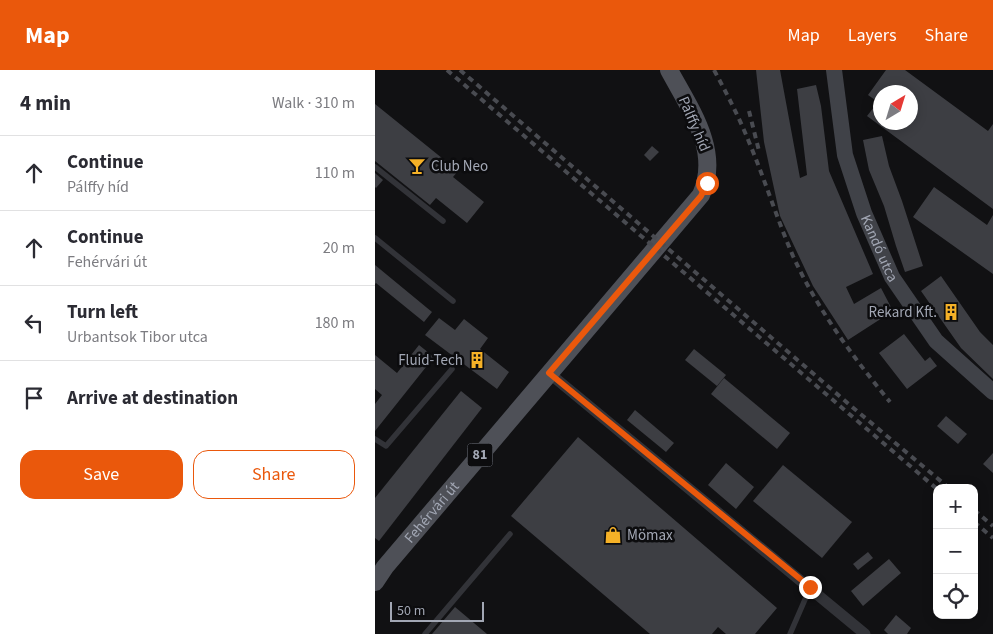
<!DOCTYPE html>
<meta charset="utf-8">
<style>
body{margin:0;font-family:"Source Sans 3",sans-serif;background:#f2f2f3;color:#2b2b33}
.controls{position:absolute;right:15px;bottom:15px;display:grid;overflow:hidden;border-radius:10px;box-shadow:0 2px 12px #0003}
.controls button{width:45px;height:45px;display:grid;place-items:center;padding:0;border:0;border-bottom:1px solid #e1e1e2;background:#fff;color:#2b2b33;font:25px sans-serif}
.compass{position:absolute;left:498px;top:15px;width:45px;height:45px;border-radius:50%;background:#fff;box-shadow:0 2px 12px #0003;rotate:38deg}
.scale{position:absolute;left:15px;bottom:12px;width:94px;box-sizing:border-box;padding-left:5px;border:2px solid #a2a7b4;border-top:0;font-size:14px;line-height:18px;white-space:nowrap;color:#a2a7b4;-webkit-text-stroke:4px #0c0c0e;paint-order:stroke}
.stop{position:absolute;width:15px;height:15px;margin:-11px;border:4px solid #ea580c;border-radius:50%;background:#fff}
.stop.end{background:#ea580c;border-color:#fff;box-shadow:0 1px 5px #0008}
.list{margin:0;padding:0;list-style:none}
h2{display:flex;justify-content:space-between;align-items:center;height:65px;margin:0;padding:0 20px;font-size:21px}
h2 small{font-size:16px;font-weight:400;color:#7c7c81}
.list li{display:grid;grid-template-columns:32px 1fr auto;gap:15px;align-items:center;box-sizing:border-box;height:75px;padding:0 20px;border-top:1px solid #e1e1e2}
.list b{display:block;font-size:19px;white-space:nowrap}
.list p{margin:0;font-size:16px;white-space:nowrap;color:#7c7c81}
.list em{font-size:16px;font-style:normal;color:#7c7c81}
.actions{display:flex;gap:10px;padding:15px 20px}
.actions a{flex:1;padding:11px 0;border:1px solid #ea580c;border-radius:15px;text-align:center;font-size:18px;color:#ea580c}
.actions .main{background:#ea580c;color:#fff}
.icon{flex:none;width:28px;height:28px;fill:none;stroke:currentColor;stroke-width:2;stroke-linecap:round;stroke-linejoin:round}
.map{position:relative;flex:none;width:618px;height:564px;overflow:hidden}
header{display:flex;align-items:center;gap:30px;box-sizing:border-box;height:70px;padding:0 25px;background:#ea580c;color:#fff}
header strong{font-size:24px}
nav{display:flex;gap:28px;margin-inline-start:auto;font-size:18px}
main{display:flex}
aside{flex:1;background:#fff}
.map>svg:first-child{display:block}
</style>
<header>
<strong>Map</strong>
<nav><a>Map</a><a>Layers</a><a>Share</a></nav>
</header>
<main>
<aside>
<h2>4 min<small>Walk · 310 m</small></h2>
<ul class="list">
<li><svg class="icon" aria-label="ahead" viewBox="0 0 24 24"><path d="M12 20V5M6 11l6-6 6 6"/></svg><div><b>Continue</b><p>Pálffy híd</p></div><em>110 m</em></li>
<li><svg class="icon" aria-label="ahead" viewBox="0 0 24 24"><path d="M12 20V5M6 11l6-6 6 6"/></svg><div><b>Continue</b><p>Fehérvári út</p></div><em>20 m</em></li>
<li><svg class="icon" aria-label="left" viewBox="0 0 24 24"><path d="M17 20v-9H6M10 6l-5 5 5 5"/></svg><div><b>Turn left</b><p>Urbantsok Tibor utca</p></div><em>180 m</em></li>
<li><svg class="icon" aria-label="arrive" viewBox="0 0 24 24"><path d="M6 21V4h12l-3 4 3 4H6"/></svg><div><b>Arrive at destination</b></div></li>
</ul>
<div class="actions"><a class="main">Save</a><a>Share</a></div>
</aside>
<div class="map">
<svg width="618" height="564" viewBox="0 0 618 564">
<rect width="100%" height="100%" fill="#111113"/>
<g fill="#3d3e43" fill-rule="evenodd">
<polygon points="381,0 405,0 425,108 432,105 422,19 441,15 446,36 454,101 498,204 471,217 479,234 506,218 518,241 473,270 438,216 405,146 389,72"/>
<path d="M511,0H530L613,61L618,54V139L492,46L503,32L493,25ZM506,22H536V52H506Z"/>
<polygon points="0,34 83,101 78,107 109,132 92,153 61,128 55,135 0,91"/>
<polygon points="507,66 514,96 527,131 548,196 530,202 521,176 509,136 494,100 488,70"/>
<polygon points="277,76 284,82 275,91 269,85"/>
<polygon points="0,103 8,110 1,118 0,117"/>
<polygon points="559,117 612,155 618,145 618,204 538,147"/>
<polygon points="0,195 57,242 49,252 1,213 0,214"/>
<polygon points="566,206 605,262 618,275 618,309 586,278 546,221"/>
<polygon points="64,248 80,260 89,249 113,268 105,279 134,302 122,319 50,265"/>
<polygon points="529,264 550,291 555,287 562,296 532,319 504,283"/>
<polygon points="44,275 59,287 0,361 0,334 7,325 0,319 0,285 22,303"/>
<polygon points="319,279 351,305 342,316 310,290"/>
<polygon points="349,308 415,363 402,379 336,324"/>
<polygon points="86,321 107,338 4,471 0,468 0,428"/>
<polygon points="260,340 299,373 291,382 252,350"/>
<polygon points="571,346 592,364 583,374 562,356"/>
<polygon points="203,367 402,538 380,564 351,564 343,557 337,564 275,564 136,446"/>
<polygon points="618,383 618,403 608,394"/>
<polygon points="351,393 379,417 361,439 333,415"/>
<polygon points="408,395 477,452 447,488 378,431"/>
<polygon points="493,482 498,488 483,500 478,494"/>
<polygon points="514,489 526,503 488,536 476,521"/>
<polygon points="80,537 112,564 57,564"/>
<polygon points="521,545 536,558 532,564 513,564 509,560"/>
</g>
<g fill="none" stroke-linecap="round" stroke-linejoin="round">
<g stroke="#323338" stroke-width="5.5">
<polyline points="0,97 68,151"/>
<polyline points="0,168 78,231"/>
<polyline points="0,369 11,376 77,299"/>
<polyline points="50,564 135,464"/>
<polyline points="415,564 435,518"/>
</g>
<polyline stroke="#323338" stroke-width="11" points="174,303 490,564"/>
<path stroke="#404248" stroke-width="16" id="s1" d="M459,0L470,85L489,143L517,207L561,271L618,322"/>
<path stroke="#4e5057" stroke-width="18" id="s2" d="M0,512L10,497L326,125C346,81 315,39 294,0"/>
<g stroke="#494b51" stroke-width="4" stroke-dasharray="6 5" stroke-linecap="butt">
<polyline points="72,0 562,419"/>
<polyline points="85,0 476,336 574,418"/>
<path d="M339,0C352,24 364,47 374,72C390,110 402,149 418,186C442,239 478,287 515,332"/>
<polyline points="374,41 384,81"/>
<polyline points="599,440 618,456"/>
<polyline points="599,452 618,468"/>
</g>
</g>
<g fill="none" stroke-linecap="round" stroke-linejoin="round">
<polyline stroke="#ea580c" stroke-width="6" points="332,113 326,126 174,303 435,517"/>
</g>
<defs>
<g id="bar-bare" transform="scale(1.35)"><path d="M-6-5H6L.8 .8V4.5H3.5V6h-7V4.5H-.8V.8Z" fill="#f5b127" stroke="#0c0c0e" stroke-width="2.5" paint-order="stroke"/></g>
<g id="building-bare" transform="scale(1.35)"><path d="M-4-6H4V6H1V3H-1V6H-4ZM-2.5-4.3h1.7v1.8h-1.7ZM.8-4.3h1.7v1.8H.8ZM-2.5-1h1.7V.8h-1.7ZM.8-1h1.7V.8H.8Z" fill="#f5b127" stroke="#0c0c0e" stroke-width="2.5" paint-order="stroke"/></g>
<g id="shop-bare" transform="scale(1.35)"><path d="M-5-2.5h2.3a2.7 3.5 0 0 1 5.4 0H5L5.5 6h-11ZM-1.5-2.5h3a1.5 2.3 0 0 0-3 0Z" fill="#f5b127" stroke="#0c0c0e" stroke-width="2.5" paint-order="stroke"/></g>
</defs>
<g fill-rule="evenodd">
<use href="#bar-bare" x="42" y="96"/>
<use href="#building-bare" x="576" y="242"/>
<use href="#building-bare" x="102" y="290"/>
<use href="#shop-bare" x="238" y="465"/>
</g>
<g text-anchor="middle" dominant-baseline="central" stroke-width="5" stroke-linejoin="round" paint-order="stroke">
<rect fill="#0c0c0e" stroke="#757882" stroke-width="1" x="92.5" y="373.5" width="25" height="23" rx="4"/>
<g font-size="14" font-weight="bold" fill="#a2a7b4">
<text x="105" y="385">81</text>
</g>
<g font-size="15" fill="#a2a7b4" stroke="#0c0c0e">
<text transform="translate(319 54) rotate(67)">Pálffy híd</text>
<text stroke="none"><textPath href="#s1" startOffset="185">Kandó utca</textPath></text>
<text stroke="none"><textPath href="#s2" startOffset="90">Fehérvári út</textPath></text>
</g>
<g font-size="15" fill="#a2a7b4" stroke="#0c0c0e" text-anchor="start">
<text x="56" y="96">Club Neo</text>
<text x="562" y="242" text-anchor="end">Rekard Kft.</text>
<text x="88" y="290" text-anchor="end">Fluid-Tech</text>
<text x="252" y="465">Mömax</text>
</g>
</g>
</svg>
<div class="controls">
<button>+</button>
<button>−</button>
<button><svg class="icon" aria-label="locate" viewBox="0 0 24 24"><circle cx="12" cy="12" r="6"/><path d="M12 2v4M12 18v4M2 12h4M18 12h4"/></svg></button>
</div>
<svg class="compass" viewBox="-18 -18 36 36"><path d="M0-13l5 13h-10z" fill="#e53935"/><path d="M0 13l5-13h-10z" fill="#7c7c81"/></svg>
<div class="scale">50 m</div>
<div class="stop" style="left:332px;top:113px"></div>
<div class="stop end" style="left:435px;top:517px"></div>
</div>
</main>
